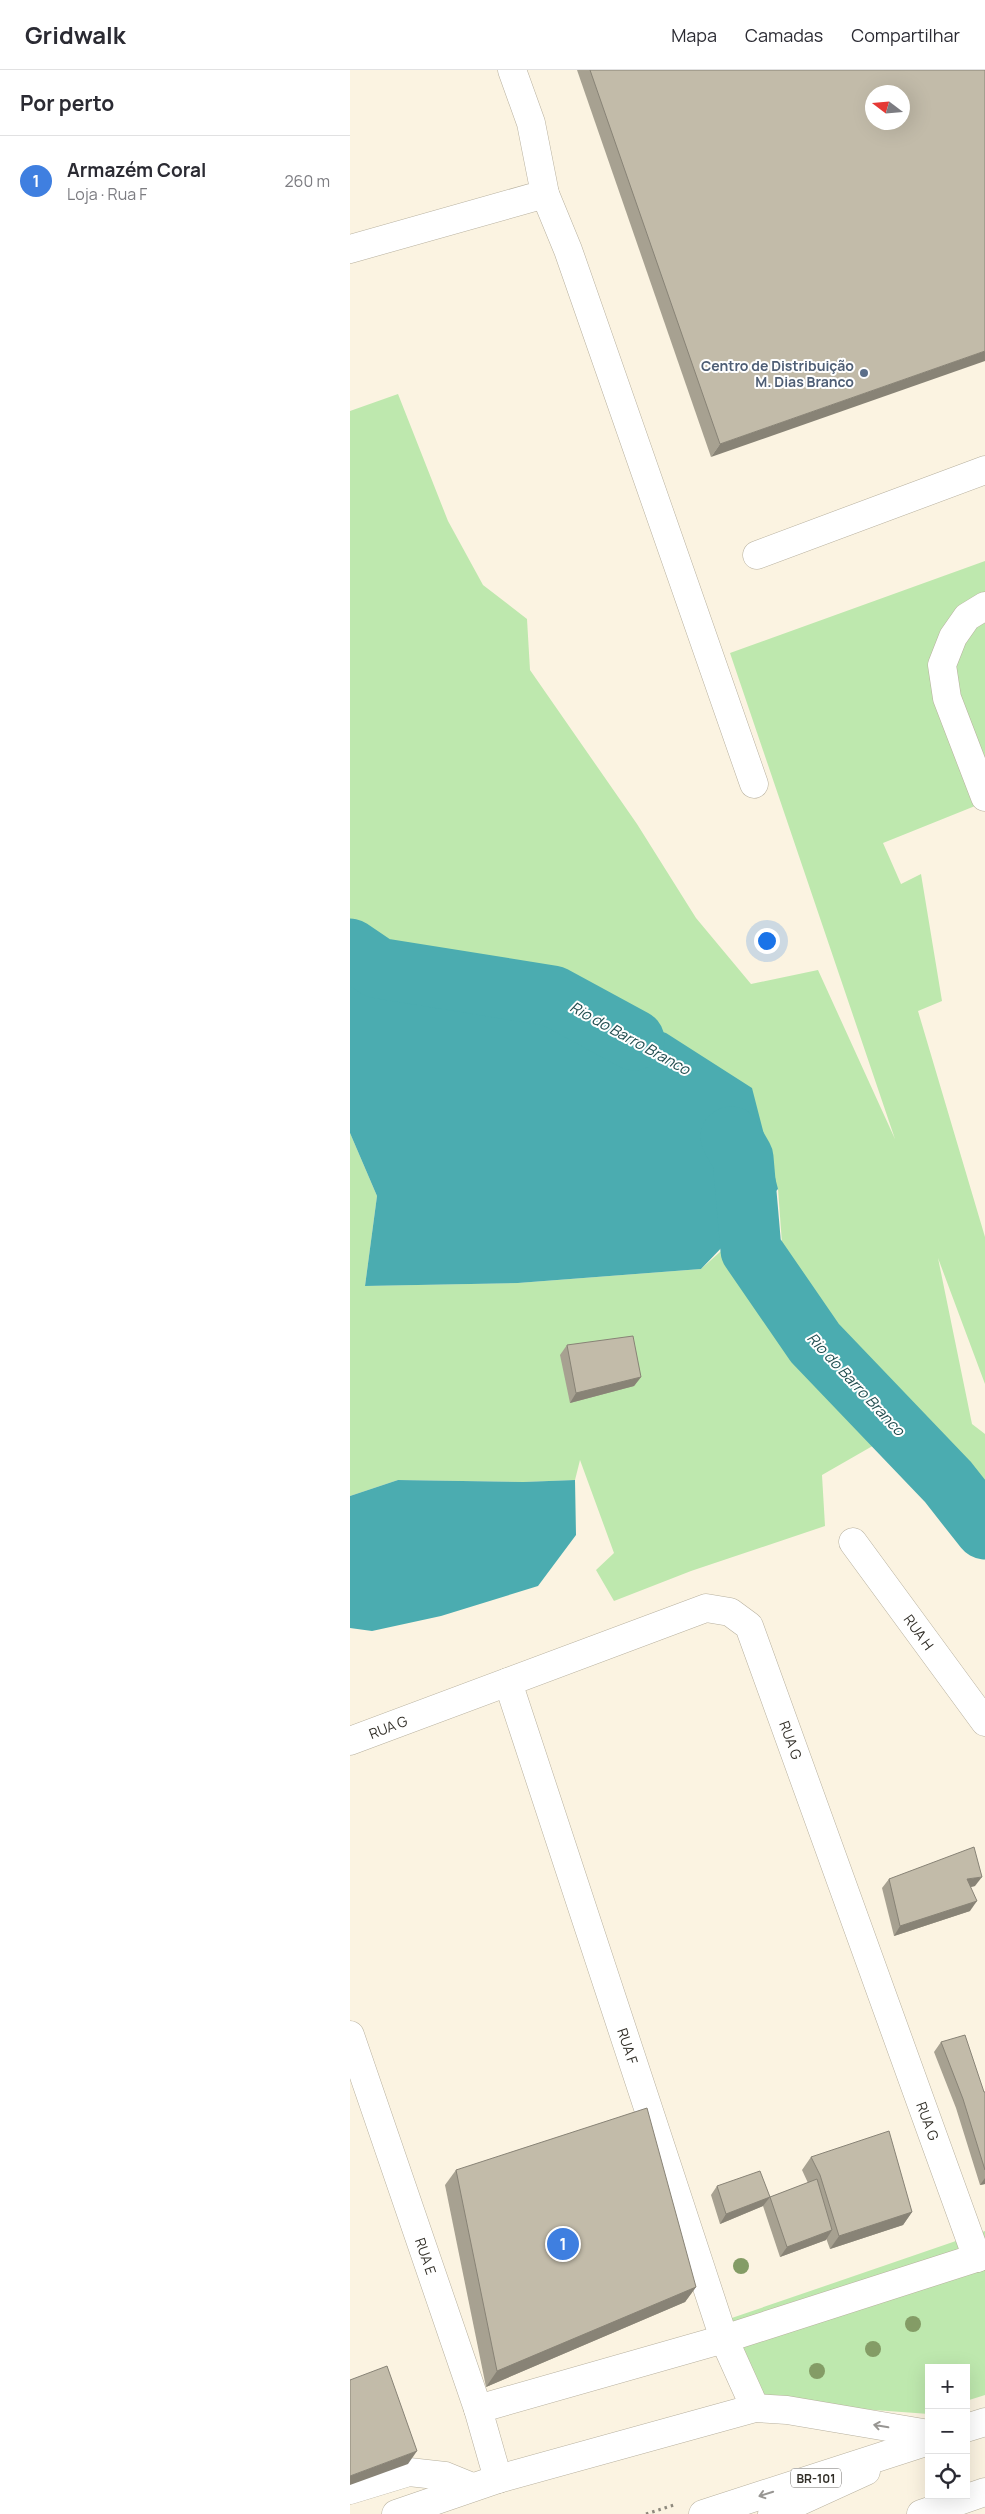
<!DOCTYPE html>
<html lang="pt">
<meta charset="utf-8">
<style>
body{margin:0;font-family:Manrope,sans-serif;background:#f7f7f7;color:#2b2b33}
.controls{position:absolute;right:15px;bottom:15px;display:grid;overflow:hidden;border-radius:0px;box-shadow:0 5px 20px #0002}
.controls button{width:45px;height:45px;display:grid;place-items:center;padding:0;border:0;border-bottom:1px solid #e1e1e2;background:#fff;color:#2b2b33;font:25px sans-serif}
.compass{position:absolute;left:515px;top:15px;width:45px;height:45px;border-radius:50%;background:#fff;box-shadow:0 5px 20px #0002;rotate:286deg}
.you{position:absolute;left:416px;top:870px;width:18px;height:18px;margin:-12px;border:4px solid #fff;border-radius:50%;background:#1a73e8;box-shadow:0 0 0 8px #1a73e833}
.badge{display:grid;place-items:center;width:32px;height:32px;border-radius:50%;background:#706330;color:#fff;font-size:16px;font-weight:700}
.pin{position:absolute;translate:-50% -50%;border:2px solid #fff;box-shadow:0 1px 5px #0006}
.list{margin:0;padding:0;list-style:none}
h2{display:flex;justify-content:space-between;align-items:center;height:65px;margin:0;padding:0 20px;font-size:21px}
h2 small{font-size:16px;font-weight:400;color:#7c7c81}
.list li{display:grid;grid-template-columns:32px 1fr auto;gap:15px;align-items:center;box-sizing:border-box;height:90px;padding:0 20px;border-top:1px solid #e1e1e2}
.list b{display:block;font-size:19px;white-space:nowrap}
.list p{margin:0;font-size:16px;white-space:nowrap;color:#7c7c81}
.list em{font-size:16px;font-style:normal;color:#7c7c81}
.icon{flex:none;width:28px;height:28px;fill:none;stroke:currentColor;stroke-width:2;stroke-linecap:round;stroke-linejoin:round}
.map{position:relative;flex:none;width:635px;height:2444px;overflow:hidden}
header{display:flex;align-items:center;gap:30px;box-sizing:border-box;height:70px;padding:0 25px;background:#fff;border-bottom:1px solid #e1e1e2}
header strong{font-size:24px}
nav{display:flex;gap:28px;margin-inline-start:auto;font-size:18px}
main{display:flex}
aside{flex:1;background:#fff}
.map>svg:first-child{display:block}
</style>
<header>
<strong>Gridwalk</strong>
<nav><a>Mapa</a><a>Camadas</a><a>Compartilhar</a></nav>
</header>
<main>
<aside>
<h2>Por perto<small></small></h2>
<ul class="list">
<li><span class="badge" style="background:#3f7fe0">1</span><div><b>Armazém Coral</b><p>Loja · Rua F</p></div><em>260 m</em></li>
</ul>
</aside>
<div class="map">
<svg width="635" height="2444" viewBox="0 0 635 2444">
<rect width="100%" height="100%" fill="#fbf3e1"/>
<g fill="#bee8ae">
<polygon points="48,324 98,451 133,515 177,549 180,600 287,754 346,848 401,914 468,900 545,1069 380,583 635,491 635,732 533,773 551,814 571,804 592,931 568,941 635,1167 635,1314 588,1188 622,1354 635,1364 635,1439 433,1187 428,1119 0,871 0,341"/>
<polygon points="0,1063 27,1126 15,1216 168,1213 351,1199 399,1156 401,1181 533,1370 472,1405 475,1456 341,1501 264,1531 246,1500 264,1483 230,1390 225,1410 173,1412 48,1410 0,1426"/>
<polygon points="635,2161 635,2325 616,2331 616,2298 579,2298 579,2344 429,2333 403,2334 373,2251"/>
</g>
<g fill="#4bacb0">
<polygon points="0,875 60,882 316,963 402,1018 428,1119 351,1199 168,1213 15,1216 27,1126 0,1063"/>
<polygon points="48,1410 173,1412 225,1410 226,1465 188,1516 91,1546 22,1561 0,1558 0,1426"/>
</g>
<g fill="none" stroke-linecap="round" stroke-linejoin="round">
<g stroke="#4bacb0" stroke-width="61">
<polyline points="0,879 28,898 203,926 284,970"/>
<polyline points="381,1067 393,1088 401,1180 465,1273 598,1412 635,1459"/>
</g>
<g stroke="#b7b09e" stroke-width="29">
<g id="minor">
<polyline points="195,124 218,180 404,714"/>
<polyline points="0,179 195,124 181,53 162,0"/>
<polyline points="407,485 635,400"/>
<polyline points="635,536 617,547 603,567 592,595 597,628 635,727"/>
<polyline points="503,1472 635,1652"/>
<polyline points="158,1612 374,2269 405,2338"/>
<polyline points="0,1671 356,1538 380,1542 399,1556 627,2188"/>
<polyline points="0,1965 128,2339 148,2409"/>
<polyline points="128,2339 374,2269 635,2185"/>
<polyline points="0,2420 59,2402 95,2406 122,2417"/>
<polyline points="46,2444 148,2409 405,2338 437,2340 579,2364"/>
<polyline points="422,2444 516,2401"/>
<polyline points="571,2444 635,2422"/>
</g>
</g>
<g stroke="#b7b09e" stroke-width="29">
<g id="highway">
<polyline points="616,2358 635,2352"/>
<polyline points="353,2444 579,2371"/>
</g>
</g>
<polyline stroke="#8e897d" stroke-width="3" stroke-dasharray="2.5 4" stroke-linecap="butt" points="296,2444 324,2435"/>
<use href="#minor" stroke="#fff" stroke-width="28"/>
<use href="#highway" stroke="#fff" stroke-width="28"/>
</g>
<g fill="#849c66">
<circle cx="391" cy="2196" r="8"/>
<circle cx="563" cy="2254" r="8"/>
<circle cx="523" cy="2279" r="8"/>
<circle cx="467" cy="2301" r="8"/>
</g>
<g fill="#a7a191">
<polygon points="227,0 635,0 361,387"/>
<polygon points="217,1275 291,1307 284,1316 220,1333 210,1285"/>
<polygon points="539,1809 625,1816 621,1817 620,1841 544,1866 532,1818"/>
<polygon points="591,1972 634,2022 635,2022 635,2114 630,2115 606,2038 584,1982"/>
<polygon points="461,2087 562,2142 553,2155 480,2179 476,2168 476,2170 430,2187 413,2136 370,2154 361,2125 367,2116 420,2127 458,2113 452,2100"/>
<polygon points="106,2100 346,2217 335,2232 136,2317 95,2115"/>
</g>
<g fill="#888376">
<polygon points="635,281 635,291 361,387 370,374"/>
<polygon points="291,1307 284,1316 220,1333 226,1323"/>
<polygon points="632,1807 625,1816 611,1819 617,1809"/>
<polygon points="627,1831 620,1841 544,1866 550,1856"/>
<polygon points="635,2108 635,2114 630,2115"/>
<polygon points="420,2127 413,2136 370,2154 376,2144"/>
<polygon points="562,2142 553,2155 480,2179 489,2166"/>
<polygon points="482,2160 476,2170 430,2187 437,2177"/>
<polygon points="346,2217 335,2232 136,2317 147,2301"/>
<polygon points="67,2381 58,2394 0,2415 0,2406"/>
</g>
<g fill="#c2bba9" stroke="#888376" fill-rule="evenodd">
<path d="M240,0H635V281L370,374ZM522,22H552V52H522Z"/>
<polygon points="283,1266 291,1307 226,1323 217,1275"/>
<polygon points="624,1777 632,1807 617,1809 627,1831 550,1856 539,1809"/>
<polygon points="615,1965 634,2022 635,2022 635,2100 613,2029 591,1972"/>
<polygon points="297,2038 346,2217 147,2301 106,2100"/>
<polygon points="539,2061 562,2142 489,2166 470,2105 461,2087"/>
<polygon points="410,2101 420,2127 376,2144 367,2116"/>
<polygon points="467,2109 482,2160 437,2177 420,2127"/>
<polygon points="37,2296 67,2381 0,2406 0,2310"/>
</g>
<defs><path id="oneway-shaft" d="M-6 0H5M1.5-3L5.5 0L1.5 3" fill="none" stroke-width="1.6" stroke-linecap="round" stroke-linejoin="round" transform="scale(1.25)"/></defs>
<g stroke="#989693">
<use href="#oneway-shaft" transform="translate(531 2356) rotate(-170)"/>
<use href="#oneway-shaft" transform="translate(416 2424) rotate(162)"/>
</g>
<circle fill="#5c6f8a" stroke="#fff" stroke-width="2" cx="514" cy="303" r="5"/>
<g text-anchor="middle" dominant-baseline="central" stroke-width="4" stroke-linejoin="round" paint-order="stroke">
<rect fill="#fff" stroke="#6f6d68" stroke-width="1" x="441" y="2398.5" width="50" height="19" rx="4"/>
<g font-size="12" font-weight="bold" fill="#312e27">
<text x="466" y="2408">BR-101</text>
</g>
<g font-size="14" font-weight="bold" fill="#4e5e75" stroke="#fff" text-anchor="end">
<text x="504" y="295">Centro de Distribuição<tspan x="504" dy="16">M. Dias Branco</tspan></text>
</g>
<g font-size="14" fill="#312e27" stroke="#fff">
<text transform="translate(569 1562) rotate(54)">RUA H</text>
<text transform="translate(38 1657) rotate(-21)">RUA G</text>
<text transform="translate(441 1670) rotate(70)">RUA G</text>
<text transform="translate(278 1976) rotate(72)">RUA F</text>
<text transform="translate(578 2051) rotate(70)">RUA G</text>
<text transform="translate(76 2186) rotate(71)">RUA E</text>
</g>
<g font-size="15" font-style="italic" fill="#214d4f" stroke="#fff">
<text transform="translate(280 968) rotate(29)">Rio do Barro Branco</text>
<text transform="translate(506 1314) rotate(47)">Rio do Barro Branco</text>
</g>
</g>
</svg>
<div class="controls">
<button>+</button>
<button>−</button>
<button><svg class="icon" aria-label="locate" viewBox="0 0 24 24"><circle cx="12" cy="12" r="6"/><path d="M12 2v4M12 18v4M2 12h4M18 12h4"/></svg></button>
</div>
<svg class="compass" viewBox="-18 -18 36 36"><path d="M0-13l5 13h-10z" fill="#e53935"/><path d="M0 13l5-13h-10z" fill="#7c7c81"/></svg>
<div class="you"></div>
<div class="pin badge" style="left:213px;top:2174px;background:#3f7fe0">1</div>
</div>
</main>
